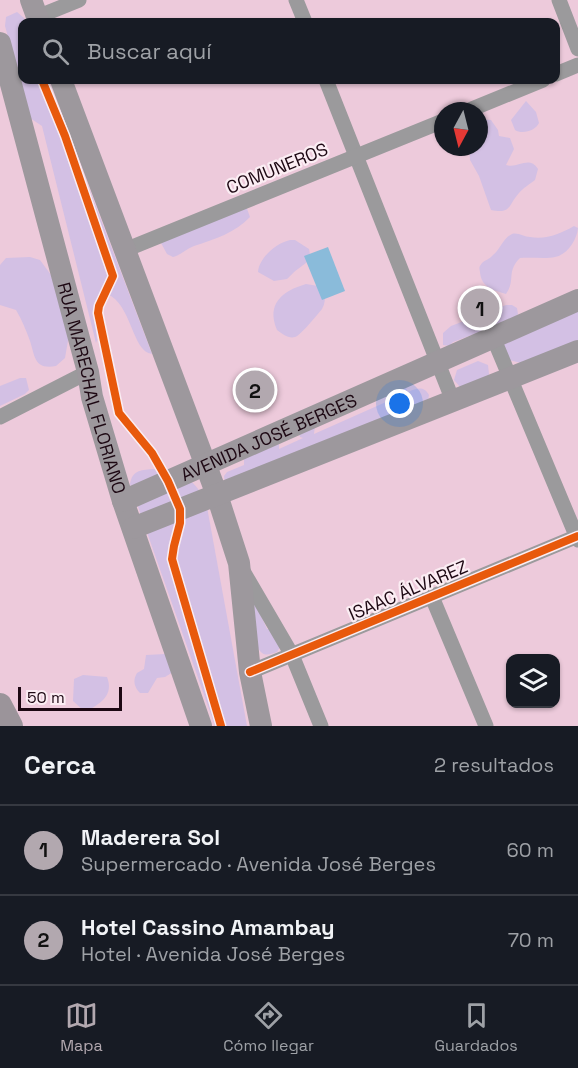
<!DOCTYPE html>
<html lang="es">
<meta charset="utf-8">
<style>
body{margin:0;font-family:"Space Grotesk",sans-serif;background:#20242c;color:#f1f3f6}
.controls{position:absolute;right:18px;bottom:18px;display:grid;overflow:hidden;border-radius:12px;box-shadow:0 2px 4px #0004}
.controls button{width:54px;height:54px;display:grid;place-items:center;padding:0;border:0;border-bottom:2px solid #363941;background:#171b24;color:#f1f3f6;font:30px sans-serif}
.compass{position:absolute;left:434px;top:102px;width:54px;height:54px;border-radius:50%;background:#171b24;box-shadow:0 2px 4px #0004;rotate:187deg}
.scale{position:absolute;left:18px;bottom:15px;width:104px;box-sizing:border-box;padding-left:6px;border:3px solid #1d0813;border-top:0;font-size:16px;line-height:21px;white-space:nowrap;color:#1d0813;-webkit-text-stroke:4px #fbedf3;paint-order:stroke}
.you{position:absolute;left:400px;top:404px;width:21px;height:21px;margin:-15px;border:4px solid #fff;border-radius:50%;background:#1a73e8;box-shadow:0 0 0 9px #1a73e833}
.badge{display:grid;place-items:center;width:39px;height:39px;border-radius:50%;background:#b2a8af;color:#111;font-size:20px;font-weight:700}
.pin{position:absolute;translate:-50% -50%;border:3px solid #fff;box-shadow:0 2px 6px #0006}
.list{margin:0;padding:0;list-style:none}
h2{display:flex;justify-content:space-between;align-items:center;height:78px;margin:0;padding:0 24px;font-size:26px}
h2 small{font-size:20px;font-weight:400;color:#9ea1a6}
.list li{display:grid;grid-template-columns:39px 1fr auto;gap:18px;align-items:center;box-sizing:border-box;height:90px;padding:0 24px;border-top:2px solid #363941}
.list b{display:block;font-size:22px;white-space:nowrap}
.list p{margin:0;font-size:20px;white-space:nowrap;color:#9ea1a6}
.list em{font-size:20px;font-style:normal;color:#9ea1a6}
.icon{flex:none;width:33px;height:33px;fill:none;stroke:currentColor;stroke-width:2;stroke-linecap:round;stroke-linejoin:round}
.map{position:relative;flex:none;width:578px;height:726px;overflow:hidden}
.search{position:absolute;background:#171b24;box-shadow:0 2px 4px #0004;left:18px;right:18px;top:18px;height:66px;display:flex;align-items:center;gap:15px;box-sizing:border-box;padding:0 21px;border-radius:12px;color:#9ea1a6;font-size:22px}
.sheet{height:258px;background:#171b24}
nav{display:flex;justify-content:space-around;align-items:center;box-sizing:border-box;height:84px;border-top:2px solid #363941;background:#171b24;font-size:16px;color:#9ea1a6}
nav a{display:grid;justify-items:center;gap:3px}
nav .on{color:#b2a8af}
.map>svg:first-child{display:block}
</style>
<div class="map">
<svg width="578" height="726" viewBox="0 0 578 726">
<rect width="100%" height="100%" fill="#edcadb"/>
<g fill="#d3c0e4">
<path d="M17,12L24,18L26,22H22V80H48L152,354C132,352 132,304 107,294L102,295L95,301L94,309L97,340L96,343L42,126L30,118L5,26L6,17Z"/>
<path d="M526,101L536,112L539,123C536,130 523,135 515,130L511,120Z"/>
<path d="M479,119L491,120L498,130L499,136L510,138L514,149L506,165C518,169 529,155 538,169L535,180C530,184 523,188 519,193C508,205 512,214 491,210L479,176L470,160L469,147H479Z"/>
<path d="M246,206L250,217C235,233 215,239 194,246C186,249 181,255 173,257L167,254L161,243Z"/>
<path d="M574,226L578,228C577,240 567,255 555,257C547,259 530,257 520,258C506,272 516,280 506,294C493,290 481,287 480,272C479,267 479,267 482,263C485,260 490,259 493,255C500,250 503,238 512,234C518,232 524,237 530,237C546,240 560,234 574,226Z"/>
<path d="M290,240H295L309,249C312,261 306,263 298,269C293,272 291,276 287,279L274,281L258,272C259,258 276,243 290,240Z"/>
<path d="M30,257L40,260L51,275L69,335L65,358L56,366C34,370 35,356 30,341C26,330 22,320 16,310L0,305V265L6,258Z"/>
<path d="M306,284L318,286L325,294C325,299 325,304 322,309C319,313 299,337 295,337C289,339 282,334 277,330C266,304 282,291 306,284Z"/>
<polygon points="506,305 512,305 517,308 518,314 515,319 453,342 449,346 443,345 443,333 451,326"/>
<polygon points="578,305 578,341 525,364 509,360 503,350 505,339"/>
<polygon points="478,361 488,365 489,374 487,379 461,388 454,380 457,370"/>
<polygon points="20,378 26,378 29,390 25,394 0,406 0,386"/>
<path d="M406,388L408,392C417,388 424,386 429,395L428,400L225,483L224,476L227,472L244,465V458L279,444V449L303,438L300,437L297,426L315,425L314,434L395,398L393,390Z"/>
<path d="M152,469C181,472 197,478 207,507L247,726H215L130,484C132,471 140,470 152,469Z"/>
<path d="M251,594L267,629H272L280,647L277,652C268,655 263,657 258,648Z"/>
<path d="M165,654L173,672L165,677L157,678L148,693H140C135,688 132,681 137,673L144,669L146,655Z"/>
<path d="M83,675L107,677C114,695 101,703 87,711H84L73,701L74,679Z"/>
</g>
<polygon fill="#8abbda" points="328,247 345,291 322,300 304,256"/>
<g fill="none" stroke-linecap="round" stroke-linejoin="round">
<g stroke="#9b9a9c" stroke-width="15">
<polyline points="296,0 305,22"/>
<polyline points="559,0 578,49"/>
<polyline points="37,17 79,0"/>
<polyline points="556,74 578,65"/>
<polyline points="326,80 453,401"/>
<polyline points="467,111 543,80"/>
<polyline points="125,250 443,121"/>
<polyline points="493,337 578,540"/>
<polyline points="0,417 88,372"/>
<polyline points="243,571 292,655 321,726"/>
<polyline points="432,597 486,726"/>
<polyline points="250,672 578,536"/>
</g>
<g stroke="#9d989d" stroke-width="22">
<polyline points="31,0 39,22"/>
<path id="s1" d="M0,43L88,372L92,397L123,501L201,726"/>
<polyline points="61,80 217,495 239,563 250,672 261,726"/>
<path id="s2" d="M123,501L578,300"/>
<polyline points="133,528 578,351"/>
</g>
<polyline stroke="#9b949a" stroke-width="24" points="0,705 11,726"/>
<g stroke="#fbedf3" stroke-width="11">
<g id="cycleway">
<polyline points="42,80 65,136 113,276 99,306 98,313 119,413 152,453 168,481 180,509 180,523 174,546 172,559 221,726"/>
<polyline points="250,672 578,536"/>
</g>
</g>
<use href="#cycleway" stroke="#e8590c" stroke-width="8"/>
</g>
<g text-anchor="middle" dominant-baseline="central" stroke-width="4.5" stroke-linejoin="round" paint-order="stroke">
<g font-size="18" fill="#1d0813" stroke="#fbedf3">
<text transform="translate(277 168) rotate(-22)">COMUNEROS</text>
<text stroke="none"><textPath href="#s1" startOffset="357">RUA MARECHAL FLORIANO</textPath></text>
<text stroke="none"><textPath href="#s2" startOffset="159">AVENIDA JOSÉ BERGES</textPath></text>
<text transform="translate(408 590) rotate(-23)">ISAAC ÁLVAREZ</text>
</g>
</g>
</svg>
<div class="controls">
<button><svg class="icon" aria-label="layers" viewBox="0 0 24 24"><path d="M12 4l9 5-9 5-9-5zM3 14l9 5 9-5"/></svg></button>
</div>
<svg class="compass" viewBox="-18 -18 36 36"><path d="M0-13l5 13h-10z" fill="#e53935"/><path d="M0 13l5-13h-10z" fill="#9ea1a6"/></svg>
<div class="scale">50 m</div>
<div class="you"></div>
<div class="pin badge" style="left:480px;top:308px">1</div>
<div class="pin badge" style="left:255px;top:390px">2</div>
<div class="search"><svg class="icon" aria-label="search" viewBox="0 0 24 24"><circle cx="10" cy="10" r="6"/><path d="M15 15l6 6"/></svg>Buscar aquí</div>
</div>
<section class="sheet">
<h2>Cerca<small>2 resultados</small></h2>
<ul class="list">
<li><span class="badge">1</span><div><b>Maderera Sol</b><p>Supermercado · Avenida José Berges</p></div><em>60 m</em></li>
<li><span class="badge">2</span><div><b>Hotel Cassino Amambay</b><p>Hotel · Avenida José Berges</p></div><em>70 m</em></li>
</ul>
</section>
<nav>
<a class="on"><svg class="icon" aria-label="map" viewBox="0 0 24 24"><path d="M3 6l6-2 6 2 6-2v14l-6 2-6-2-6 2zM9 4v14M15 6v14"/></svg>Mapa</a>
<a><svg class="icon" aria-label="directions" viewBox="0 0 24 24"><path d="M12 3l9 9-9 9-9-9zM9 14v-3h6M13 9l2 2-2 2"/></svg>Cómo llegar</a>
<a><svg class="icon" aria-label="saved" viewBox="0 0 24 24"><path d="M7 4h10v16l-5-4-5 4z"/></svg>Guardados</a>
</nav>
